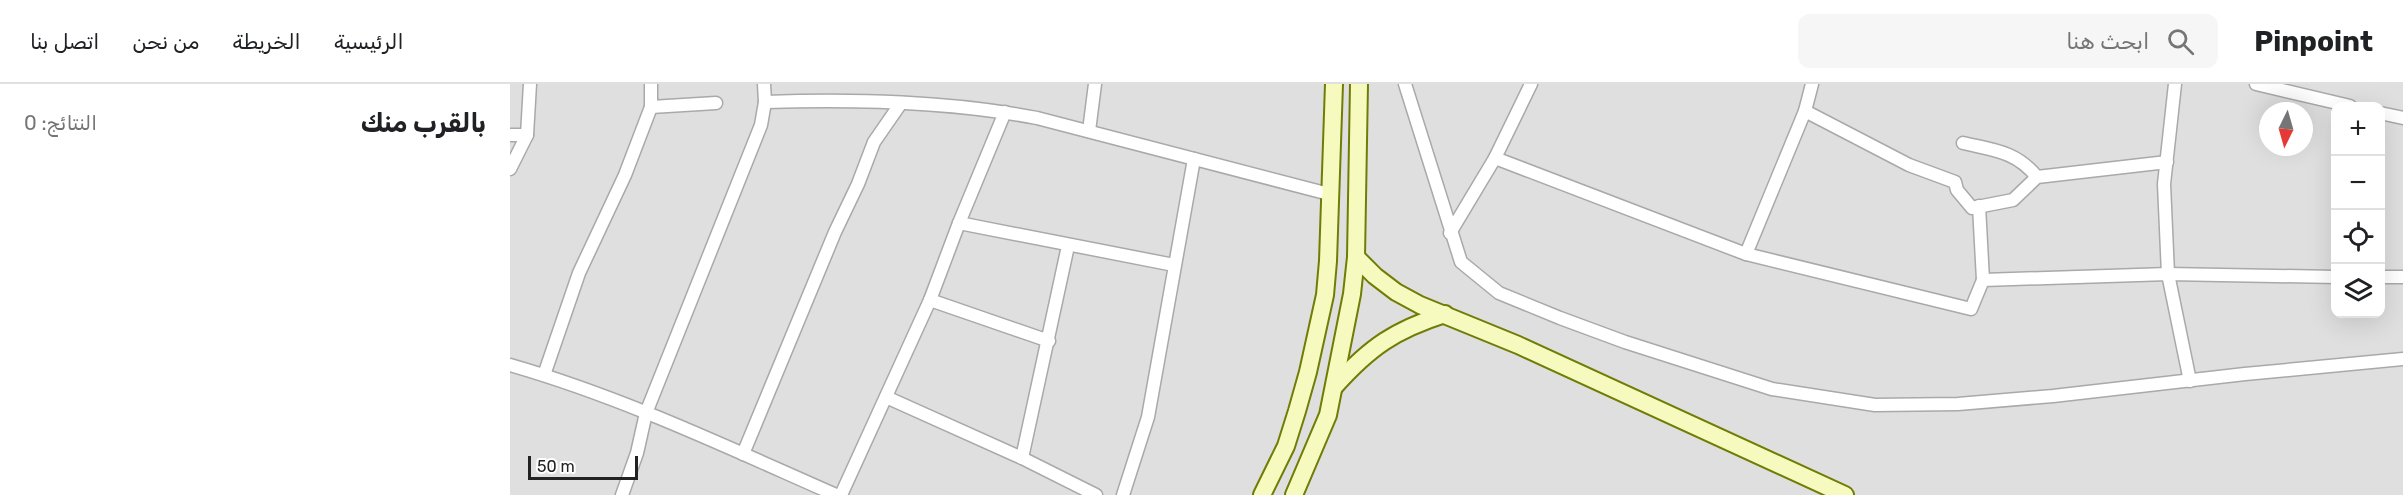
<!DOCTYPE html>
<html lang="ar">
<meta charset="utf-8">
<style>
body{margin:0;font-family:Rubik,Cairo,sans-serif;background:#f6f6f6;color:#202124;direction:rtl}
.controls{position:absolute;right:18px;top:18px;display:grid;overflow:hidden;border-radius:12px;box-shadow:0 6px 24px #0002}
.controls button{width:54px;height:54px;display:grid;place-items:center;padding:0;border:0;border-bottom:2px solid #e0e0e0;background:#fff;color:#202124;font:30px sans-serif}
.compass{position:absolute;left:1749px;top:18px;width:54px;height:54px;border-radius:50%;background:#fff;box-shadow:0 6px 24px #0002;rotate:185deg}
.scale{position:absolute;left:18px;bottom:15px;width:110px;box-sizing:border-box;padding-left:6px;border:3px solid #222;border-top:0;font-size:16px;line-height:21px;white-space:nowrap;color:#222;-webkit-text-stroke:4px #fff;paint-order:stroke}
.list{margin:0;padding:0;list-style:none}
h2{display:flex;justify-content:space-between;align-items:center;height:78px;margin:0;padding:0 24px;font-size:26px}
h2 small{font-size:20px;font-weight:400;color:#757577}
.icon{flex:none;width:33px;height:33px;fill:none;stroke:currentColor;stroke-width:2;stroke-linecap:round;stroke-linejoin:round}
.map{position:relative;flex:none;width:1893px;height:411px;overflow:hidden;direction:ltr}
header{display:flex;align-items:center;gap:36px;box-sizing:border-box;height:84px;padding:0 30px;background:#fff;border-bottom:2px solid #e0e0e0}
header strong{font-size:28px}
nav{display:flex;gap:33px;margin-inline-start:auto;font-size:21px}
.search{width:420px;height:54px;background:#f6f6f6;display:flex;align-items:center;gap:15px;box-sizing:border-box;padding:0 21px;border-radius:12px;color:#757577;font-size:22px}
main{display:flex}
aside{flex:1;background:#fff}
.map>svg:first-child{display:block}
</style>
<header>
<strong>Pinpoint</strong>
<div class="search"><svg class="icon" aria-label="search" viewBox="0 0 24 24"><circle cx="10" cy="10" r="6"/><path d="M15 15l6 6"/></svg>ابحث هنا</div>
<nav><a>الرئيسية</a><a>الخريطة</a><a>من نحن</a><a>اتصل بنا</a></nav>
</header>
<main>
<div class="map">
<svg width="1893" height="411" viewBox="0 0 1893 411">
<rect width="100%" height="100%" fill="#f2efe9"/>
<path fill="#e0dfdf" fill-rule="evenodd" d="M0,0H1893V411H0ZM1826,22H1870V230H1826ZM1758,27H1794V63H1758Z"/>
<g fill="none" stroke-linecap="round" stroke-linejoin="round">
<g stroke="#a9a9a9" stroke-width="15">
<g id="minor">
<polyline points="895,0 951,178 989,209 1050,234 1115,258 1262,305 1365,321 1448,320 1543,312 1735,290 1893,275"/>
<polyline points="1665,0 1654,100 1658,190 1680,297"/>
<polyline points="1746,0 1840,22"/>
<path d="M255,18C346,15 438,17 527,34L819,110"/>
<polyline points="141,23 206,19"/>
<polyline points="1295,27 1399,81 1445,98 1447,106 1462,124 1503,116 1527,93 1657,78"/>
<polyline points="1870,29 1893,34"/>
<polyline points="579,47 585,0"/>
<polyline points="0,51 17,51"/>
<path d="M1453,59C1483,66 1506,67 1527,93"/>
<polyline points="985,74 1021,0"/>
<polyline points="0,85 17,51 20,0"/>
<polyline points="1469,122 1473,196"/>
<polyline points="449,139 664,181"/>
<polyline points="940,149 985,74 1236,170 1461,225 1473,196 1658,190 1826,193"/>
<polyline points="1236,170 1295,27 1302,0"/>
<polyline points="1870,193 1893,193"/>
<polyline points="420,216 539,257"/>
<path d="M0,281C112,313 219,364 326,411"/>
<polyline points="34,291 69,189 115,91 141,23 141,0"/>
<polyline points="376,313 512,374 586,411"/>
<polyline points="233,370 325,148 348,100 364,58 391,19"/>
<polyline points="512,374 558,162"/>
<polyline points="112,411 127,369 136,329 251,41 255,18 254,0"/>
<polyline points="331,411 420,216 449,139 495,28"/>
<polyline points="613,411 638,333 684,75"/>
</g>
</g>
<g stroke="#707d05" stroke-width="20">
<g id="secondary">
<polyline points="846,173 865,192 886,208 910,221 1008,261 1335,411"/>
<path d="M825,302C860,263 885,246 935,230"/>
<polyline points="752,411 776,362 787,327 798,288 815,211 818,177 824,0"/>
<polyline points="784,411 818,331 842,210 846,173 849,0"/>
</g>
</g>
<use href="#minor" stroke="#fff" stroke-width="12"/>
<use href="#secondary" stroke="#f7fabf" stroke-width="16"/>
</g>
</svg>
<div class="controls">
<button>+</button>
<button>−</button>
<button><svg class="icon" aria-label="locate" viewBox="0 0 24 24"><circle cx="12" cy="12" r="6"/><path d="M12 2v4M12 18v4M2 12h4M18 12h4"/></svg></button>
<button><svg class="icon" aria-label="layers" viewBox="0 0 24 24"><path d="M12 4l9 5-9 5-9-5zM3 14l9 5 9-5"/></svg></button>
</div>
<svg class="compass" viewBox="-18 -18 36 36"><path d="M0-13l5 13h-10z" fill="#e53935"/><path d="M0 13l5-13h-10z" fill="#757577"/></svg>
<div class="scale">50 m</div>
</div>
<aside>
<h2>بالقرب منك<small>النتائج: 0</small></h2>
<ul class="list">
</ul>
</aside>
</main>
